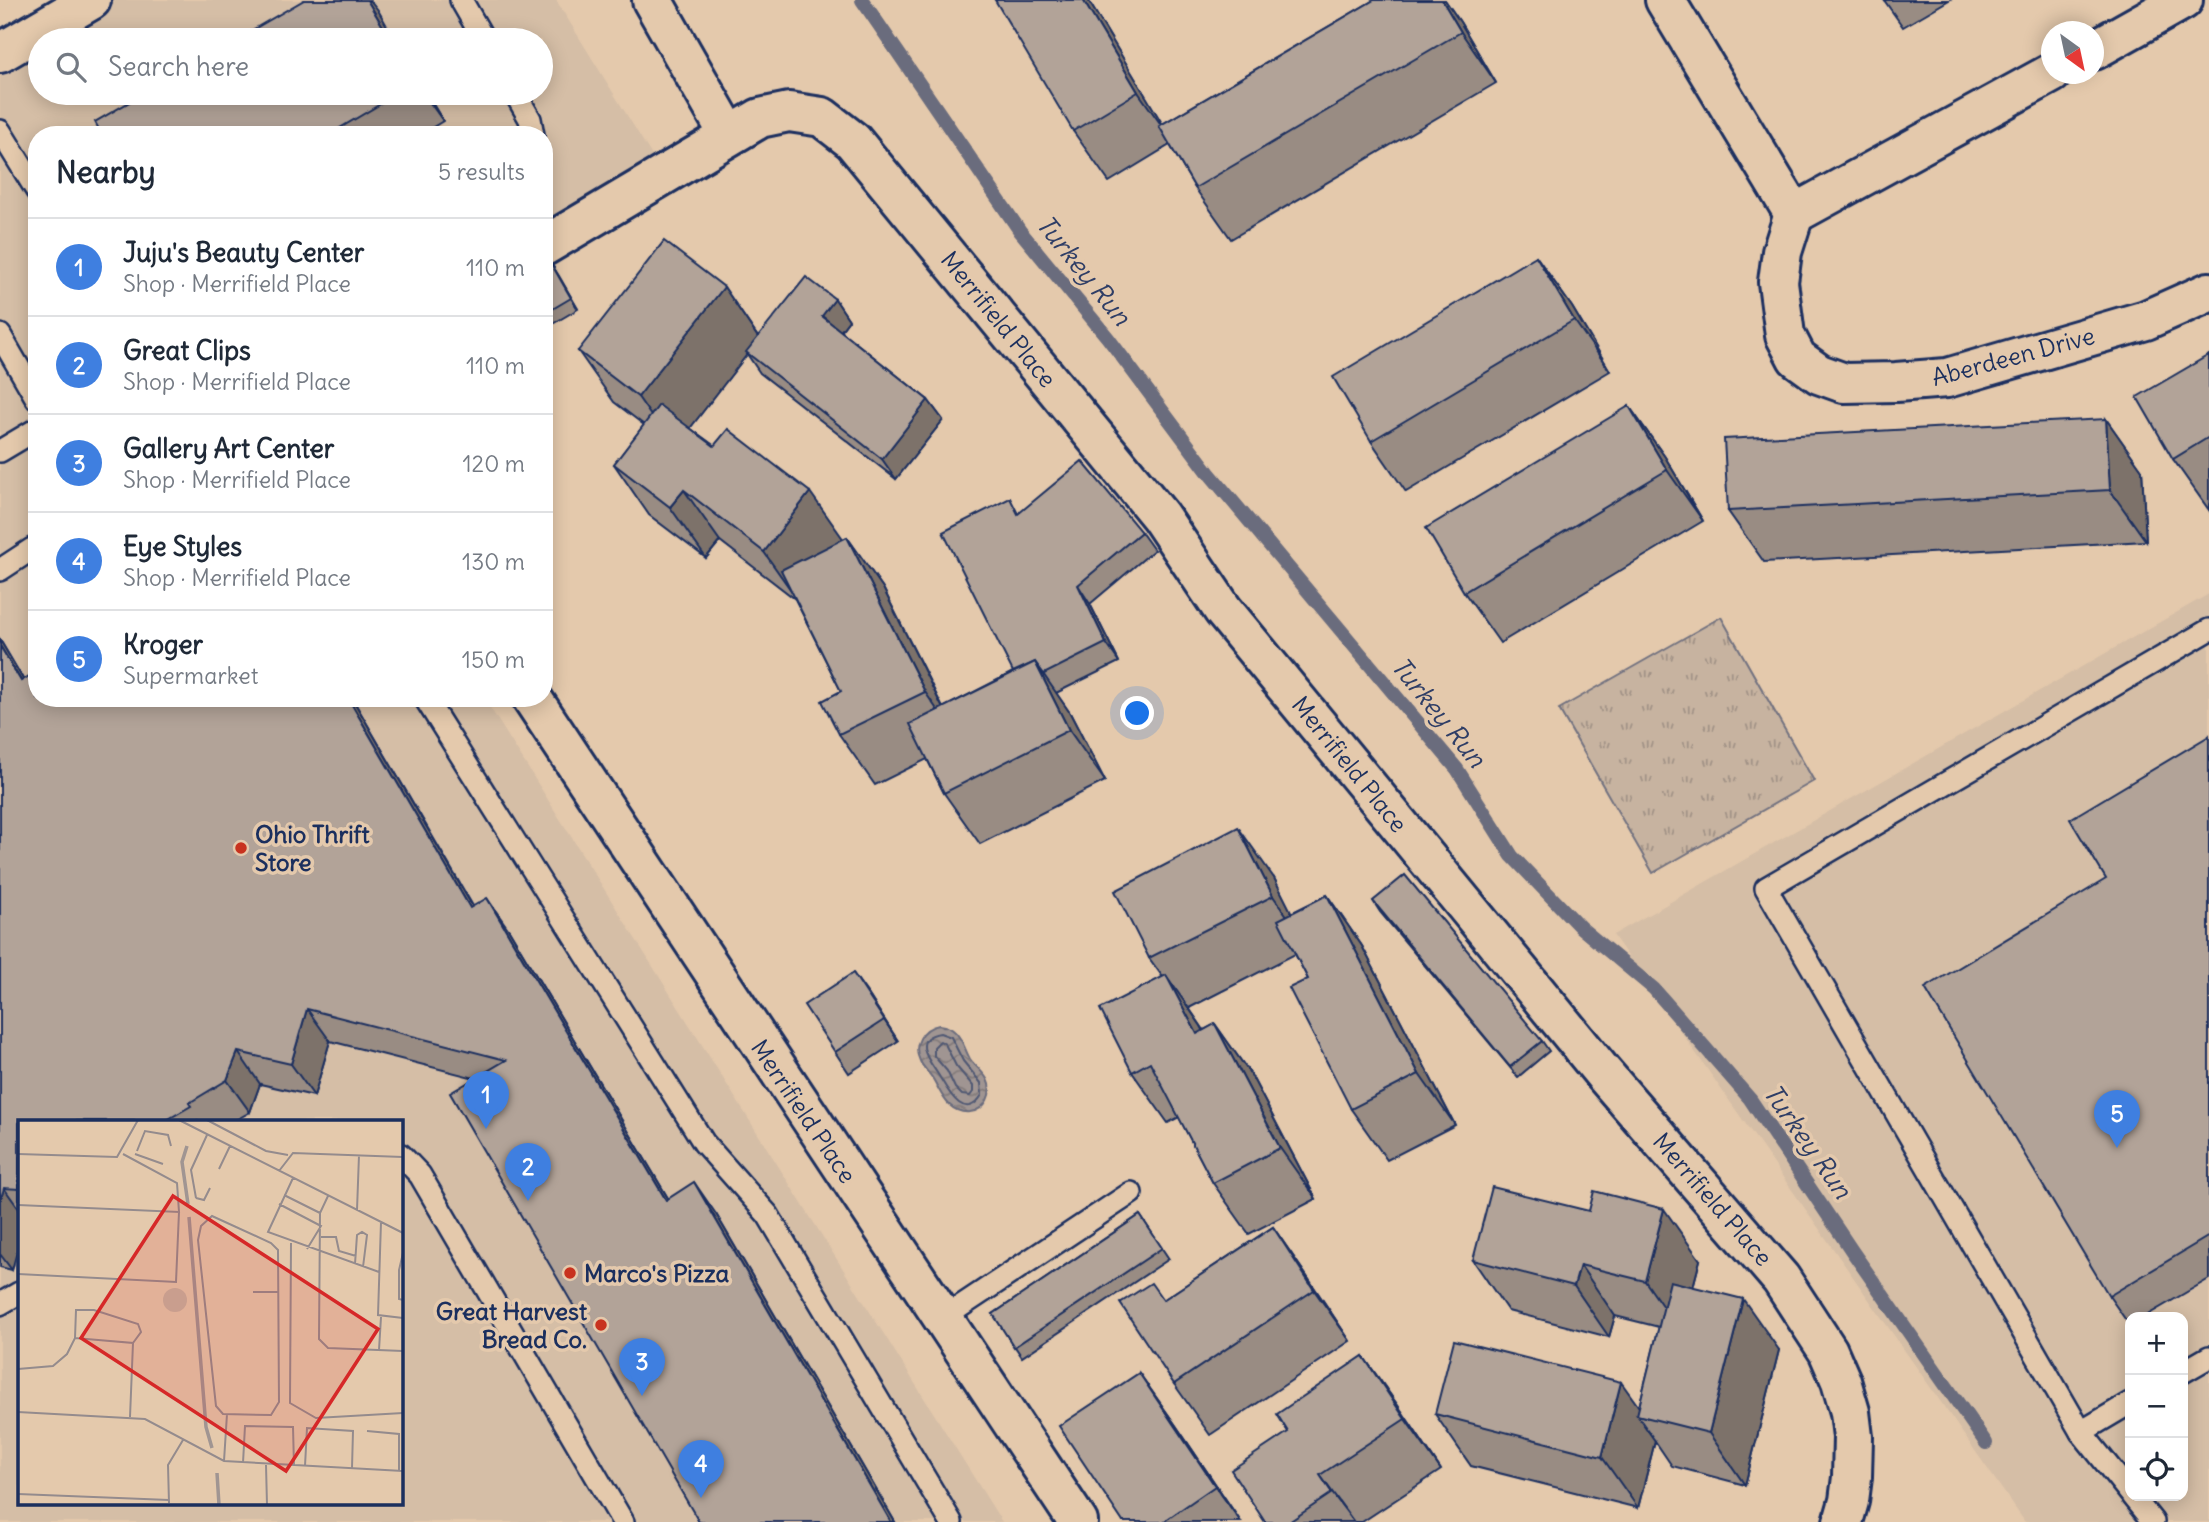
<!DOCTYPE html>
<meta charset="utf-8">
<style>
body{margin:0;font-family:Delius,sans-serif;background:#f6f6f7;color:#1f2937}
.controls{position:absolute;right:21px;bottom:21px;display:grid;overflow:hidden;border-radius:14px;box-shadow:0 4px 18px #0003}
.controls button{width:63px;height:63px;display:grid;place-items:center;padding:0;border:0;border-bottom:2px solid #e0e1e3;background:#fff;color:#1f2937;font:35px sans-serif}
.compass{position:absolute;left:2041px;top:21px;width:63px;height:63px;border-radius:50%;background:#fff;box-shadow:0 4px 18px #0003;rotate:147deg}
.you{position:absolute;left:1138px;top:714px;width:24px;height:24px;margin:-18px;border:5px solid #fff;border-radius:50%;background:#1a73e8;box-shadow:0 0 0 10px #1a73e833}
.badge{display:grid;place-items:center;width:46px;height:46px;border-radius:50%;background:#c8321e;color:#fff;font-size:23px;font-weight:700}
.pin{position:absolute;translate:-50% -58px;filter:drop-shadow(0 2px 4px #0008)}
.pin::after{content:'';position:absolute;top:37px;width:24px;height:21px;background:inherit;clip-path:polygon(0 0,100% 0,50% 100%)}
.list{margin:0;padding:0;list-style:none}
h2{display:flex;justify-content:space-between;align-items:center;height:91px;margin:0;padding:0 28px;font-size:30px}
h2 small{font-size:23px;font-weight:400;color:#747a83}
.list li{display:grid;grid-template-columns:46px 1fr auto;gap:21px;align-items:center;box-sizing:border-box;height:98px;padding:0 28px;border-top:2px solid #e0e1e3}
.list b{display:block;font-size:26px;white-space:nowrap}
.list p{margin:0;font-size:23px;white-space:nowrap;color:#747a83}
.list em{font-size:23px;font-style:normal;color:#747a83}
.icon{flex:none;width:38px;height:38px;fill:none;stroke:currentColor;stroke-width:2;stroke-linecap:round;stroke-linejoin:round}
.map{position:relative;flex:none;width:2209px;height:1522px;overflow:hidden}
.search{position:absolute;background:#fff;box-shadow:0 4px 18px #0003;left:28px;top:28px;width:525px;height:77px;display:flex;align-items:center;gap:18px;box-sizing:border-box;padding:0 24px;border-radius:38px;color:#747a83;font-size:26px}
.panel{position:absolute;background:#fff;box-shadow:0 4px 18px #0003;left:28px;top:126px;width:525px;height:581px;border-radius:28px}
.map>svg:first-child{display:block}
</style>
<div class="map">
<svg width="2209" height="1522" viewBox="0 0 2209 1522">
<defs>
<pattern id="park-tufts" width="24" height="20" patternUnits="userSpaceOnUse" patternTransform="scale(1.75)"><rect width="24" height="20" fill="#c7b3a0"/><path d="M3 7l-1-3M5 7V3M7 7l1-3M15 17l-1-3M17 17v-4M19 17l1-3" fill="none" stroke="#a19286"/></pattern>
<pattern id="water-waves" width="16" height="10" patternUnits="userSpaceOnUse" patternTransform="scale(1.75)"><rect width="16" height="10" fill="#a09592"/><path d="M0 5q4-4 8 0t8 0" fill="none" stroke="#827a7a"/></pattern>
</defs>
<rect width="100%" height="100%" fill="#e4c9ac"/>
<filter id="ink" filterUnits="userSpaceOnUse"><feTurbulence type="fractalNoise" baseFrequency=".0143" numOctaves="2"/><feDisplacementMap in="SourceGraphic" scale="14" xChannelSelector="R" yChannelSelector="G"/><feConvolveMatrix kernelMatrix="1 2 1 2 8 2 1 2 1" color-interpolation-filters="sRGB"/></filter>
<g filter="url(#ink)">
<g fill="#d5bea6" fill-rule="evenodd">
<path d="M91,0H556L654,159L544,224V135H37V698H484L1002,1522H0V53ZM40,40H541V93H40ZM19,1121H401V1503H19Z"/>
<path d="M2209,594V1522H2025L1613,935ZM2130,1317H2183V1496H2130Z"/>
</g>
<polygon fill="url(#park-tufts)" stroke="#71717f" stroke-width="2" points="1721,617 1814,781 1653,873 1559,709"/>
<path fill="url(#water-waves)" stroke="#6b6c7d" stroke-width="2" d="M939,1025C945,1026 950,1027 954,1031C962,1037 965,1050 970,1059C975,1066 983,1072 987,1079C994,1093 986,1110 970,1112C948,1114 942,1094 933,1079C929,1072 923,1068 920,1061C912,1045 922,1028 939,1025Z"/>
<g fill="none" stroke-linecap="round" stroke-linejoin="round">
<g stroke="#505873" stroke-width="2">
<path d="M940,1033L951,1037L963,1061L981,1083L982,1095C964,1124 947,1089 939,1076C931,1063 909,1038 940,1033Z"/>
<polygon points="940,1041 945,1044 956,1066 973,1086 973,1092 970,1096 962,1095 955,1088 947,1071 934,1056 934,1047"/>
</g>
<polyline stroke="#6b6c7d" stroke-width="14" points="862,0 1020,231 1108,338 1209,473 1457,769 1512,856 1580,927 1654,989 1750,1099 1852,1251 1986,1443"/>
<g stroke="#1b2f5e" stroke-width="26">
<g id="lane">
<polyline points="461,0 484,40"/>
<polyline points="515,93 530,119 533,135"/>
<polyline points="0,131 37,191"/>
<polyline points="0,335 37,399"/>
<polyline points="0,451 37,429"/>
<polyline points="0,570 32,549 37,549"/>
<polyline points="425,698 704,1143 768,1215 951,1522"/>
<polyline points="401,1155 420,1175 623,1522"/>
<polyline points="0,1304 19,1293"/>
<polyline points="943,1318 1131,1193"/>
<polyline points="2183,1372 2209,1357"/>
<polyline points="2130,1403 2081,1432 2130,1493"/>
<polyline points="2081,1432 1766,888 2209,630"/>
<polyline points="2132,1496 2153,1522"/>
</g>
</g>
<g stroke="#1b2f5e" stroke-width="44">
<g id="street">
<polyline points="652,0 729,135"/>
<polyline points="1665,0 1794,214 2052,73"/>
<polyline points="2094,50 2183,0"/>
<polyline points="1794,214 1782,252 1778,282 1785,335 1797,358 1819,374 1844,383 1896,382 1947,378 2146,320 2209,292"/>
<polyline points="544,246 760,118 789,112 822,117 853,141 1160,516 1223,610 1603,1073 1781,1279 1828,1351 1841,1381 1850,1412 1853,1437 1852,1477 1849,1501 1843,1522"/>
<polyline points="532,698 1078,1522"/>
</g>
</g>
<g stroke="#1b2f5e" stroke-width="44">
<polyline id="secondary" points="0,53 91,0"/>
</g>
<use href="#lane" stroke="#e4c9ac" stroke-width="21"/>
<use href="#street" stroke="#e4c9ac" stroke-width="38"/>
<use href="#secondary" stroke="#e4c9ac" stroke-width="38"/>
</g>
<g fill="#998c83" stroke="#1b2f5e" stroke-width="2">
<polygon points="1088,0 1162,124 1374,0 1445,0 1460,22 1496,83 1231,239 1195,188 1170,145 1109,182 1073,131"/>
<polygon points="1884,0 1949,0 1903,27"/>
<polygon points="145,93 426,93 443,121 420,135 102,135"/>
<polygon points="1536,256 1572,307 1610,371 1406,492 1371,441"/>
<polygon points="552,265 578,309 544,329 544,270"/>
<polygon points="724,287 758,337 835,299 849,320 841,331 928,400 943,420 896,479 760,373 747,354 690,428 843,539 847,537 883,588 943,708 1013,672 1020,512 1141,532 1154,550 1090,604 1119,662 1056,693 1070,713 1105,781 980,844 944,793 927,759 875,785 839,734 841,691 795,599 720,541 706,558 649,515 614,464 644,425 614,402 578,351"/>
<polygon points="2209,355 2209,510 2173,459"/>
<polygon points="1629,406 1665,457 1703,521 1500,643 1464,592"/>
<polygon points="2106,419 2142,470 2146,541 1764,562 1728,511"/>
<polygon points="0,640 23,679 37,698 352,698 473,906 509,930 668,1198 716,1214 895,1522 699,1522 475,1078 330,1041 314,1096 260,1084 250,1112 234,1121 19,1121 19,1244 12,1270 0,1267"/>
<polygon points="2209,736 2209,1279 2144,1317 2130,1317 2130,1326 2109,1296 2106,879"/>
<polygon points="1274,878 1291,913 1327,895 1362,946 1455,1125 1387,1160 1351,1109 1308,979 1295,954 1189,1008 1204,1030 1215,1024 1251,1075 1316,1199 1249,1234 1213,1183 1179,1117 1168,1123 1132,1072 1162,976 1149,958"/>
<polygon points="1373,901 1542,1041 1549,1051 1518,1077 1380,912"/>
<polygon points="868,994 898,1041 849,1073 835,1052"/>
<polygon points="1140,1215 1169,1259 1022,1357 993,1314"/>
<polygon points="1273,1227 1308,1278 1350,1341 1210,1435 1174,1384 1163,1300"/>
<polygon points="1473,1260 1700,1260 1693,1287 1779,1350 1745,1485 1672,1466 1655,1441 1638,1508 1471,1466 1435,1414 1639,1407 1659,1327 1615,1316 1609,1337 1508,1311"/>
<polygon points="1363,1356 1399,1407 1441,1470 1362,1522 1265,1522 1288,1432"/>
<polygon points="1139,1373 1175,1424 1241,1522 1123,1522"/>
</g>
<g fill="#7d726a" stroke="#1b2f5e" stroke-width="2">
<polygon points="367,0 370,0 378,10 395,40 391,40"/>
<polygon points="1083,0 1088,0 1174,143 1138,92"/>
<polygon points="1442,0 1445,0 1460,22 1496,83 1461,32"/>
<polygon points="423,93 426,93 443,121"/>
<polygon points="1536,256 1572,307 1610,371 1574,320"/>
<polygon points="552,265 559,276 578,309 571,298"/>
<polygon points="724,287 759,339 674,449 638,397"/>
<polygon points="835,299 849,320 836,337 822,316"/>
<polygon points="928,400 943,420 896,479 882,459"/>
<polygon points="1629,406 1665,457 1703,521 1667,470"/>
<polygon points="2106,419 2142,470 2146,541 2110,490"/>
<polygon points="684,490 720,541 706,558 670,507"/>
<polygon points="810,492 846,543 800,603 764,552"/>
<polygon points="847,537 883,588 960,743 925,692"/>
<polygon points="1078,585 1090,604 1119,662 1106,643"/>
<polygon points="0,640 43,713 21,681 0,646"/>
<polygon points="1035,662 1070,713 1105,781 1069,730"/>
<polygon points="348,698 352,698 492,940 470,908"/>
<polygon points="1238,827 1274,878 1309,947 1273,896"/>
<polygon points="1327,895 1362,946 1455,1125 1419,1074"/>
<polygon points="487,898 509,930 688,1232 666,1200"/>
<polygon points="853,973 868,994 898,1041 884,1020"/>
<polygon points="1166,975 1201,1026 1233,1085 1197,1034"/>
<polygon points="307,1009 330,1041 314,1096 291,1064"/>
<polygon points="1215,1024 1251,1075 1316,1199 1280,1148"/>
<polygon points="238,1052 260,1084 250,1112 227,1080"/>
<polygon points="694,1182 716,1214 895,1522 891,1522"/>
<polygon points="4,1188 19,1209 19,1244 12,1270 0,1254 0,1202"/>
<polygon points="1664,1209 1700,1260 1681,1333 1645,1281"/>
<polygon points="1273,1227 1308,1278 1350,1341 1314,1290"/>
<polygon points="1580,1265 1615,1316 1609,1337 1574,1286"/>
<polygon points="1743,1299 1779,1350 1745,1485 1709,1433"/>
<polygon points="1363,1356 1399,1407 1441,1470 1405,1419"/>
<polygon points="1139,1373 1175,1424 1241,1522 1215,1486"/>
<polygon points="1621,1382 1646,1417 1637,1415 1655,1441 1638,1508 1602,1457"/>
<polygon points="1320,1475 1354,1522 1332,1493"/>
</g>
<g fill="#b2a398" stroke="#1b2f5e" stroke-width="2">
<polygon points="304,0 367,0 391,40 235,40"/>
<polygon points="995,0 1083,0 1138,92 1073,131"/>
<polygon points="1374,0 1442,0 1461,32 1195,188 1159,126"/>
<polygon points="145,93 399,93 328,135 102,135 95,122"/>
<polygon points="664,241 724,287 638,397 578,351"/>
<polygon points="1536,256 1574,320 1371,441 1333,377"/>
<polygon points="552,265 571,298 544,314 544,270"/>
<polygon points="806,277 835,299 822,316 928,400 882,459 746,352"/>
<polygon points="2209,355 2209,437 2173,459 2137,397"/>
<polygon points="659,405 714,446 728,429 810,492 764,552 684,490 670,507 614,464"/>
<polygon points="1629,406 1667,470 1464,592 1426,528"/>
<polygon points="2106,419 2110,490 1728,511 1724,439"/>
<polygon points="1082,461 1141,532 1078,585 1106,643 1044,674 1035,662 1013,672 943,532 1010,498 1018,514"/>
<polygon points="847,537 925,692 839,734 822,701 841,691 781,570"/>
<polygon points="0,646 21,681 37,671 37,698 348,698 470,908 487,898 666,1200 694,1182 891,1522 699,1522 450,1093 506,1060 307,1009 291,1064 238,1052 227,1080 189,1103 191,1106 165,1121 19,1121 19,1189 4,1188 0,1202"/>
<polygon points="1035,662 1069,730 944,793 910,724"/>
<polygon points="2209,736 2209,1236 2109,1296 1925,988 2106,879 2070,819"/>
<polygon points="1238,827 1273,896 1149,958 1115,891"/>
<polygon points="1405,875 1542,1041 1510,1067 1373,901"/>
<polygon points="1327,895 1419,1074 1351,1109 1289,988 1308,979 1278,920"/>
<polygon points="853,973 884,1020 835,1052 804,1005"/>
<polygon points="1166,975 1197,1034 1215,1024 1280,1148 1213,1183 1150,1062 1132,1072 1100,1009"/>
<polygon points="1492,1187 1589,1211 1594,1191 1664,1209 1645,1281 1580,1265 1574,1286 1473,1260"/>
<polygon points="1140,1215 1162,1248 1014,1347 993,1314"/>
<polygon points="1273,1227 1314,1290 1174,1384 1120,1303 1151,1283 1163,1300"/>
<polygon points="1670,1281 1743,1299 1709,1433 1637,1415"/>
<polygon points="1454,1340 1621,1382 1602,1457 1435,1414"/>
<polygon points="1363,1356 1405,1419 1320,1475 1332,1493 1289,1522 1265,1522 1231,1470 1288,1432 1277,1414"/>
<polygon points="1139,1373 1215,1486 1163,1522 1123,1522 1059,1426"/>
</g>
</g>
<g fill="#c8321e" stroke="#e4c9ac" stroke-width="2.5">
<circle cx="241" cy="848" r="7"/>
<circle cx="570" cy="1273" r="7"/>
<circle cx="601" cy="1325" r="7"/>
</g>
<g text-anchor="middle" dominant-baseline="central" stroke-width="7" stroke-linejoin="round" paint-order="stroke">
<g font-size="24" fill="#1b2f5e" stroke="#e4c9ac">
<text transform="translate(999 319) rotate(51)">Merrifield Place</text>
<text transform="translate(2013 356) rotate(-15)">Aberdeen Drive</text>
<text transform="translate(1350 764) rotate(51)">Merrifield Place</text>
<text transform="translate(804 1111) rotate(56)">Merrifield Place</text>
<text transform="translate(1713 1199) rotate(49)">Merrifield Place</text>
</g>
<g font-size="24" font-weight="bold" fill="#1b2f5e" stroke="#e4c9ac" text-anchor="start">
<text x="255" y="834">Ohio Thrift<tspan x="255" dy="28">Store</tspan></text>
<text x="584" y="1273">Marco's Pizza</text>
<text x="587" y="1311" text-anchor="end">Great Harvest<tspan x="587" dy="28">Bread Co.</tspan></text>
</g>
<g font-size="26" font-style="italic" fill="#2f3e66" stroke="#e4c9ac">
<text transform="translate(1084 270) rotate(51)">Turkey Run</text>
<text transform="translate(1439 712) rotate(51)">Turkey Run</text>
<text transform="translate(1808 1141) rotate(55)">Turkey Run</text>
</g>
</g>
<g transform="translate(18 1120)">
<rect width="385" height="385" fill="#e4c9ac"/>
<path d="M145 180a12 12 0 1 1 24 0a12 12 0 1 1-24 0Z" fill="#c7b3a0"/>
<path fill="none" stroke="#a09592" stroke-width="3.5" d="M169,26L164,42L170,84M171,97L188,307L194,328M199,353L201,385"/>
<path fill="none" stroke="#948b8d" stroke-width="2" d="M161,0L385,113M189,0L248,31L270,35M119,31L127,11L150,15L153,26M0,34L99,37L120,0M117,34L145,44M201,49L212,26M261,51L275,33L385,37M275,58L250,112L361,152M266,75L302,93M310,76L302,93L301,219L310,228L385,231M178,78L173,50L189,15M178,78L186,80L192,68M261,84L303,106L289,129M0,85L161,92L159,63L105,34M339,90L341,35M194,96L253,123L260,130L261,282L253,295L205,294L198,286L180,120L183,106ZM363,102L360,195L385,198M303,117H318L321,131L338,136M273,123L272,283L298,298L385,293M385,133L381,150V179L385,180M337,144L339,115L344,112L349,115L345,147M0,154L158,162L161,92M235,172H260M57,218L58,190H76L120,204L123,212L115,223M361,230L363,197M0,249L35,246L49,234L57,218L115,223L112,297M0,292L127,299L206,341L385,351M349,311L381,314V350M206,341L209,294M225,343L227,306L275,307L276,346M248,345L249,385M287,346L289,308L335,311L334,348M0,374L151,380M151,383L150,345L165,320"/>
<path fill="#d62828" fill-opacity="0.15" stroke="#d62828" stroke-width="3.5" d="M155,76L360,209L268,351L63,218Z"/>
<rect width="385" height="385" fill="none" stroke="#1b2f5e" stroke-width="3.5"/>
</g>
</svg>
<div class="controls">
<button>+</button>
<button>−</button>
<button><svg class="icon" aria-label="locate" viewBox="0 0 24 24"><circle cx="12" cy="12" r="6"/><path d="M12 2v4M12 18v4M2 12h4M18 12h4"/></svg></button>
</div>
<svg class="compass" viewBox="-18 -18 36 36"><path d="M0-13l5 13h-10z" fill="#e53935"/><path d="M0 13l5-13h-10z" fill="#747a83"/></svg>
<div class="you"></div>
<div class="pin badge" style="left:486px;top:1129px;background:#3f7fe0">1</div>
<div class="pin badge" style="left:528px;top:1201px;background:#3f7fe0">2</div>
<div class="pin badge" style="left:642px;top:1396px;background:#3f7fe0">3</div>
<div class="pin badge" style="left:701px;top:1498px;background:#3f7fe0">4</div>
<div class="pin badge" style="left:2117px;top:1148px;background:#3f7fe0">5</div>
<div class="search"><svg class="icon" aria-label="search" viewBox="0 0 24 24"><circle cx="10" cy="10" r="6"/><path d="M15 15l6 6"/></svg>Search here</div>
<section class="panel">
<h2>Nearby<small>5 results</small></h2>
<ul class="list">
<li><span class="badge" style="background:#3f7fe0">1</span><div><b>Juju's Beauty Center</b><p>Shop · Merrifield Place</p></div><em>110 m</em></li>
<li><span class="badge" style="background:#3f7fe0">2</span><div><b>Great Clips</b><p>Shop · Merrifield Place</p></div><em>110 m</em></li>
<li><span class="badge" style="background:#3f7fe0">3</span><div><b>Gallery Art Center</b><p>Shop · Merrifield Place</p></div><em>120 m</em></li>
<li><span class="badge" style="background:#3f7fe0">4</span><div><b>Eye Styles</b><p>Shop · Merrifield Place</p></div><em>130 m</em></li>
<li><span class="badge" style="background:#3f7fe0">5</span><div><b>Kroger</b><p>Supermarket</p></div><em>150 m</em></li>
</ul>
</section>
</div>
